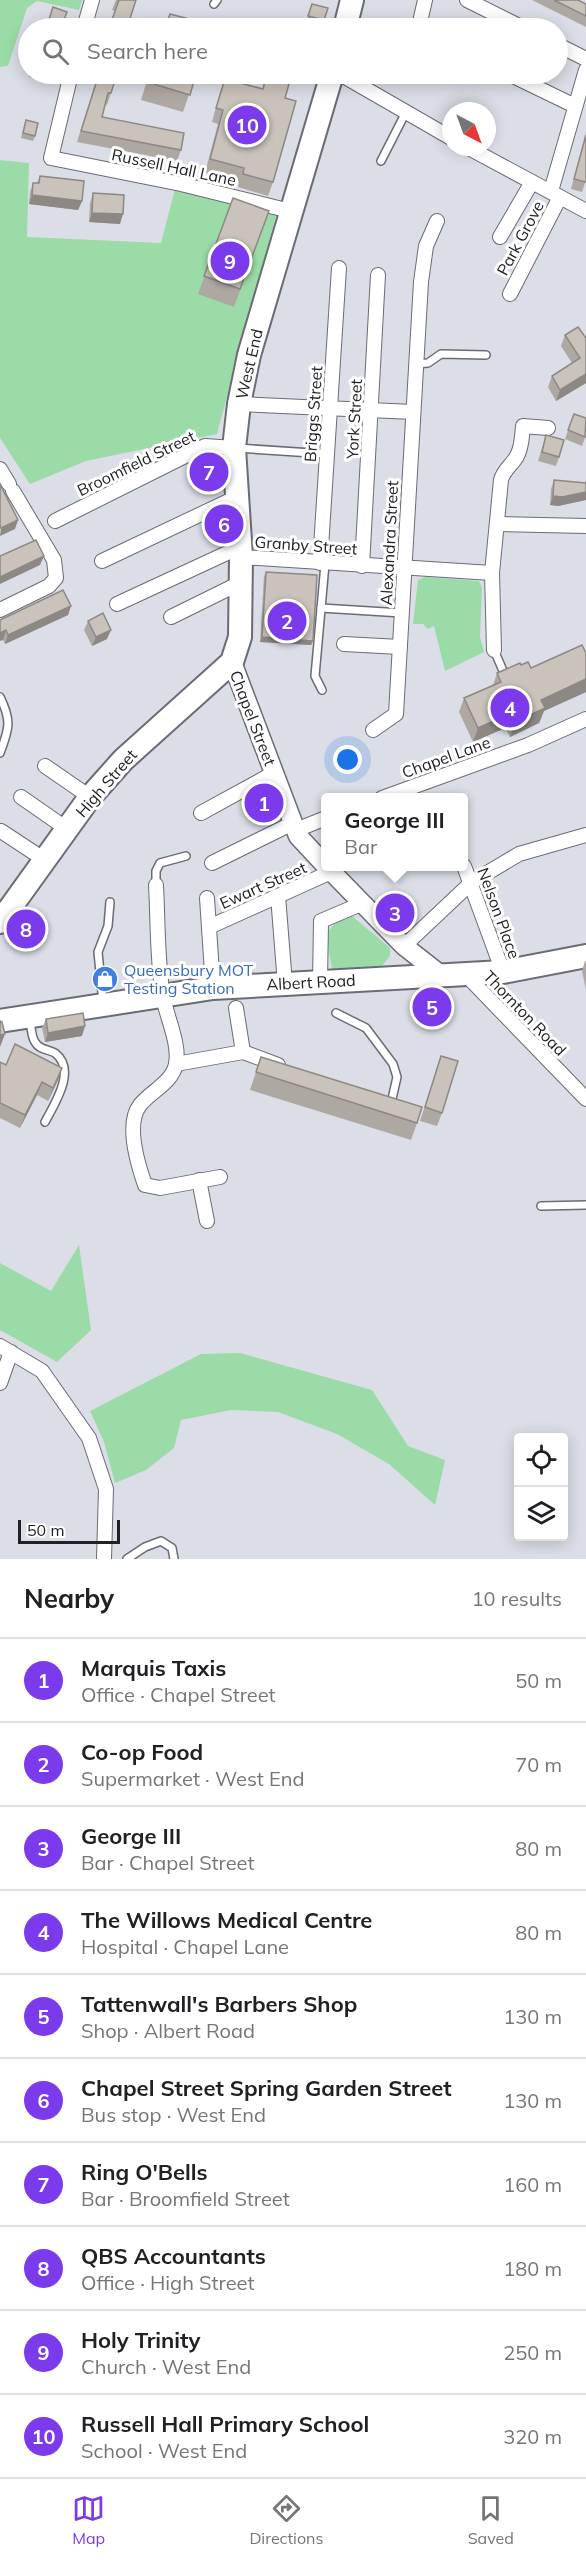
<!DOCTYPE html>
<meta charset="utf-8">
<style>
body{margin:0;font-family:Mulish,sans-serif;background:#f6f6f6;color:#202124}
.controls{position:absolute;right:18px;bottom:18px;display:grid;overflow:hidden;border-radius:6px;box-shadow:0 3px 15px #0003}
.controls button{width:54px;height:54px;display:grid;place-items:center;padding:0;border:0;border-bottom:2px solid #e0e0e0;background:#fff;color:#202124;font:30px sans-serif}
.compass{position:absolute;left:442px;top:102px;width:54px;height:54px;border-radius:50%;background:#fff;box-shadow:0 3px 15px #0003;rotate:139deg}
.scale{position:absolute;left:18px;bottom:15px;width:102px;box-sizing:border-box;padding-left:6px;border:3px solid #202124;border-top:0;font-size:16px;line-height:21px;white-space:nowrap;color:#202124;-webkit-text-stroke:4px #fff;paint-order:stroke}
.you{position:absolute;left:348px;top:760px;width:21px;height:21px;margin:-15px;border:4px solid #fff;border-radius:50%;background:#1a73e8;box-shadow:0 0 0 9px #1a73e833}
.badge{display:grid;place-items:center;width:39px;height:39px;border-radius:50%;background:#7c3aed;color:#fff;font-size:20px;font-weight:700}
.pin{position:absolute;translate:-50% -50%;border:3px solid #fff;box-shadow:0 2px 6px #0006}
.popup{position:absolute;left:321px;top:793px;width:147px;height:78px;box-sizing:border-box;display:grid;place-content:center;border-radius:6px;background:#fff;filter:drop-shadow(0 2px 4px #0005);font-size:20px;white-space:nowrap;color:#757577}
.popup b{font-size:22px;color:#202124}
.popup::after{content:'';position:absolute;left:50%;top:100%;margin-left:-12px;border:12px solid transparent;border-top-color:#fff}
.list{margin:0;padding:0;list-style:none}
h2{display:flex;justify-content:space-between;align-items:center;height:78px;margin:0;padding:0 24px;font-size:26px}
h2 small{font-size:20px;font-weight:400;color:#757577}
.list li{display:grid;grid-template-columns:39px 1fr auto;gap:18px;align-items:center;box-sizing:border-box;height:84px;padding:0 24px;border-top:2px solid #e0e0e0}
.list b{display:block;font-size:22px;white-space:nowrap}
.list p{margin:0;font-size:20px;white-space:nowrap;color:#757577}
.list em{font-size:20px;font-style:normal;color:#757577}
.icon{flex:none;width:33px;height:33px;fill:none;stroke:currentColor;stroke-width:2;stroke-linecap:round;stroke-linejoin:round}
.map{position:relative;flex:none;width:586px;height:1559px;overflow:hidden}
.search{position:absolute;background:#fff;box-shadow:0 3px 15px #0003;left:18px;right:18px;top:18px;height:66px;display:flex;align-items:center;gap:15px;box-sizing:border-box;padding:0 21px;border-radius:33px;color:#757577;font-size:22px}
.sheet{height:918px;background:#fff}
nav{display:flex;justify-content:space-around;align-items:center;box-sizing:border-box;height:84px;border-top:2px solid #e0e0e0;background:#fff;font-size:16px;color:#757577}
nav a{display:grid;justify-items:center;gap:3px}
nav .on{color:#7c3aed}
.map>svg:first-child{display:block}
</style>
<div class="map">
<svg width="586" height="1559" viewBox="0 0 586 1559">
<rect width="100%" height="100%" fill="#dcdee7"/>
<g fill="#9bdba7">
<polygon points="0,0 82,0 79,10 37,1 27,8 8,66 0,67"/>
<polygon points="0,160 29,163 27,237 161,243 175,189 276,215 217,434 86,461 30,484 0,438"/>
<polygon points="425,577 479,581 482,587 480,637 484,652 445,671 434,626 428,629 423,624 413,624 418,580"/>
<polygon points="352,916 390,948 390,956 377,972 332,969 326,934 337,921"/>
<polygon points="79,1245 91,1330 57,1362 0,1330 0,1263 51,1291"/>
<polygon points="240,1353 372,1390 408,1446 445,1460 435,1505 389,1464 337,1434 278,1412 231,1410 181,1420 174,1448 146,1470 115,1483 104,1442 90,1411 201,1354"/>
</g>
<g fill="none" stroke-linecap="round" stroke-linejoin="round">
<g stroke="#6a6b74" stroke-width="10">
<g id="service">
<polyline points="214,4 217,0"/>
<polyline points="381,161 406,112"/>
<polyline points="415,364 428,363 441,354 486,355"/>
<polyline points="237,448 327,454"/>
<polyline points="321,608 402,613"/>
<polyline points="494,650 504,673"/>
<polyline points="322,690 315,676 325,564"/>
<path d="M0,697C12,721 9,729 0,753"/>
<polyline points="156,885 156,871 160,863 186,856"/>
<polyline points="103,1003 98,952 108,926 110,902"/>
<polyline points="336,1013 366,1028 393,1064 397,1077 392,1099"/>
<path d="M30,1019C31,1026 31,1036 35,1042C39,1050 48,1049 55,1053C77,1070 55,1103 45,1122"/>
<polyline points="541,1206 586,1205"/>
<polyline points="127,1559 145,1547 161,1541 172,1548 174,1559"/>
</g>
</g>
<g stroke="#6a6b74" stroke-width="16">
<g id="minor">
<polyline points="467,0 523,28"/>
<polyline points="84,28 92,0"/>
<polyline points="422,28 420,22 425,0"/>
<polyline points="558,45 586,59"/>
<polyline points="71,74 51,158 181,184 290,211"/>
<polyline points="340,74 451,138"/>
<polyline points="509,74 575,106"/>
<polyline points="467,147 586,211"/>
<polyline points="551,191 586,70"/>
<polyline points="500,237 532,182"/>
<polyline points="510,294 560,197"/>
<polyline points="239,404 413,412"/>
<polyline points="0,469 9,484"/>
<polyline points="55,521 205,446 234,448"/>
<polyline points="498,524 586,526"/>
<polyline points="241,557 492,573"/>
<polyline points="102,561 237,497"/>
<polyline points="320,563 339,268"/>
<polyline points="362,566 378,275"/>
<polyline points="117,604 240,547"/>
<polyline points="0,610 49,586 56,578 54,560 13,491"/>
<polyline points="171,617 240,583"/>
<polyline points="344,644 400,647"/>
<path d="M494,650L492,573L501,480C504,469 512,465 517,456C522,447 522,436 523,426L548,428"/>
<polyline points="373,730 396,714 421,282 426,246 437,221"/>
<polyline points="45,766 90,797"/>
<polyline points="21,797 67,829"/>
<polyline points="382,798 528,745 586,719"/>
<polyline points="201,813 274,773"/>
<polyline points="296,830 326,818"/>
<polyline points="1,831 45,860"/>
<polyline points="212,863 293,823"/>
<polyline points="464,866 503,972"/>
<path d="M156,885C158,921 157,960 163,996C166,1016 180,1043 176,1064C172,1083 151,1091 140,1105C125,1124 138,1165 145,1185L160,1188L220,1177"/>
<polyline points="278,896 285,984"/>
<polyline points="207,898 213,988"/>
<polyline points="209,927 331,872"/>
<polyline points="404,946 472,882 519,854 586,835"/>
<polyline points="466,975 586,1099"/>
<polyline points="320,982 321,921 361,904"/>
<polyline points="236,1008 243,1052 278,1065"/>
<polyline points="176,1064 243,1052"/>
<polyline points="199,1180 207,1221"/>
<polyline points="0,1346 42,1371 89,1438 106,1489 104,1559"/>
<polyline points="0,1383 11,1352"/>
</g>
</g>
<g stroke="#6a6b74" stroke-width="21">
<g id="tertiary">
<polyline points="232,662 298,836 326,866"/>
<polyline points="326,866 404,946 441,975"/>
</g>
</g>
<g stroke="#6a6b74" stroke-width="26">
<g id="primary">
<polyline points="345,28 352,0"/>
<polyline points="0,922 90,797 123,760 232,662 240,637 241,557 234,448 239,404 249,355 332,74"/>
<polyline points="0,1021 213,988 503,972 586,956"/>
</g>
</g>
<use href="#service" stroke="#fff" stroke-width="7"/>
<use href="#minor" stroke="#fff" stroke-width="14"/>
<use href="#tertiary" stroke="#fff" stroke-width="18"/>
<use href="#primary" stroke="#fff" stroke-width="22"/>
</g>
<g fill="#aea8a2">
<polygon points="116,0 136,0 115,11 112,10"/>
<polygon points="532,0 578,0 586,4 586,27"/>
<polygon points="312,4 324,20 323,25 307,21"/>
<polygon points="30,74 51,74 48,82 29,77"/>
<polygon points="98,74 117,74 107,105 105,104 102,117 181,150 177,161 77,142"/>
<polygon points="149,74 196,74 183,112 141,100"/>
<polygon points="267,74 285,98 273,182 268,196 238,187 239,182 205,173 218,124 212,122 220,92 225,79 262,89"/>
<polygon points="26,120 35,136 33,141 21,138"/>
<polygon points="586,132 586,180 582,192 571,189"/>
<polygon points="40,176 82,201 78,210 29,204 30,192 33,183 37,183"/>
<polygon points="93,193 120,224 89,222 90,203"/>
<polygon points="233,198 269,211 234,307 198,294"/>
<polygon points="565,335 586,338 586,383 556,401 548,387 552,376 572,363 561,346"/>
<polygon points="574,414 586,435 582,446 565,439"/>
<polygon points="546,435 559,457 556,466 538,461"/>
<polygon points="554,480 585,483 586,480 586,500 558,506 550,505 551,489"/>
<polygon points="266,572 313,641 311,645 260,642 264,576"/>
<polygon points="71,606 68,615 5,644 3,640 0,620"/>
<polygon points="88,621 107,639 92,646 84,630"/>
<polygon points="586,653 586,692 544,711 539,723 510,737 505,728 473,742 459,712 464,698 493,685 497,673 521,665 531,668"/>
<polygon points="585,961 586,961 586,990 582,971"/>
<polygon points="46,1019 82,1036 45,1042 42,1028"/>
<polygon points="441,1056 442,1113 437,1126 420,1121"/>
<polygon points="261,1057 417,1123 411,1140 250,1090"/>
<polygon points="0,1062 6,1065 58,1080 48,1101 37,1095 20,1128 0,1118"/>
</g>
<g fill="#8d8884">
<polygon points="32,195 82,201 78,210 29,204"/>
<polygon points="92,213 123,214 120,224 89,222"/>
<polygon points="586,374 586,383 556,401 560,390"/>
<polygon points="586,492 586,500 558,506 550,505 553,496"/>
<polygon points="18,520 15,529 0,536 1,528"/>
<polygon points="44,556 40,565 0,584 0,577"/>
<polygon points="71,606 68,615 5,644 8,635"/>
<polygon points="6,630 3,640 0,641 0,633"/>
<polygon points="111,630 107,639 92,646 96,637"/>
<polygon points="262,637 313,641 311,645 260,642"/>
<polygon points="586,679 586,692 544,711 539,723 510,737 515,722 541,700"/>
<polygon points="511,713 505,728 473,742 478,728"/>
<polygon points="85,1026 82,1036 45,1042 48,1033"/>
<polygon points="5,1034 0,1047 0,1035"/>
<polygon points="62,1068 58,1080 48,1101 53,1088"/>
<polygon points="42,1082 37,1095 20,1128 25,1115"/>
</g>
<g fill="#cac3bc" stroke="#8d8884" stroke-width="1.5">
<polygon points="119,0 136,0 127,28 109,28"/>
<polygon points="554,0 578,0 586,4 586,16"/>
<polygon points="312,4 328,8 324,20 308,16"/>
<polygon points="53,7 67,12 61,28 46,28"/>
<polygon points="170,14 197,21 195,28 165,28"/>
<polygon points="99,74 117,74 111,93 108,93 102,117 184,133 181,150 81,131"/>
<polygon points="150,74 196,74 190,95 147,82"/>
<polygon points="267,74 279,74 291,77 285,98 296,101 273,182 243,174 244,168 210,159 223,110 216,108 225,79 263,89"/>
<polygon points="26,120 38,123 35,136 23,133"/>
<polygon points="586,135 586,182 574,179"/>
<polygon points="40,176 84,181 82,201 32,195 33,183 39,183"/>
<polygon points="93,193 124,195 123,214 92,213"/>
<polygon points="233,198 269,211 240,289 204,276"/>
<polygon points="578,327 586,338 586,374 560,390 552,376 580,358 565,335"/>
<polygon points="574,414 586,418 585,437 568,430"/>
<polygon points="546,435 564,440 559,457 542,452"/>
<polygon points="554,480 586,483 586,492 562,497 553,496"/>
<polygon points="0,484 18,520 1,528 0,525"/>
<polygon points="36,540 44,556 0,577 0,556"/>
<polygon points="266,572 317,575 313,641 262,637"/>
<polygon points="63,590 71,606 8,635 6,630 0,633 0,620"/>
<polygon points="103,613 111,630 96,637 88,621"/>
<polygon points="582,645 586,653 586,679 541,700 545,708 515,722 511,713 478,728 464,698 501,682 497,673 520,663 521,665 528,662 531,668"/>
<polygon points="83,1013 85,1026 48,1033 46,1019"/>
<polygon points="0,1021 2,1022 5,1034 0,1035"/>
<polygon points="15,1044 62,1068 53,1088 42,1082 25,1115 0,1103 0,1062 6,1065"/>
<polygon points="441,1056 458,1061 442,1113 425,1107"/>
<polygon points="261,1057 422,1107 417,1123 256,1072"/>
</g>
<defs>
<g id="shop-disc" transform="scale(1.35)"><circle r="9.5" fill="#3f7fe0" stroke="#fff"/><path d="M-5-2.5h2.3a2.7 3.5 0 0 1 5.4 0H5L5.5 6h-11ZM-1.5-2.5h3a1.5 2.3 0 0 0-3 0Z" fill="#fff"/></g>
</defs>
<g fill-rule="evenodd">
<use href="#shop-disc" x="105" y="979"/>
</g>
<g text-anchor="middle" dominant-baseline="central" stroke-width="6" stroke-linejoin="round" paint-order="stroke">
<g font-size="16" fill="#202124" stroke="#fff">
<text transform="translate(174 167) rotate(12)">Russell Hall Lane</text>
<text transform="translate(520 238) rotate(-62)">Park Grove</text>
<text transform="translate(249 364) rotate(-77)">West End</text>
<text transform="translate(313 414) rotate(-86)">Briggs Street</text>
<text transform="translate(354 419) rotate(-87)">York Street</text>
<text transform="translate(136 463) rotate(-26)">Broomfield Street</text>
<text transform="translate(389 543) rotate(-87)">Alexandra Street</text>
<text transform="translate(306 545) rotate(4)">Granby Street</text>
<text transform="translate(253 718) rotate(69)">Chapel Street</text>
<text transform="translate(446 757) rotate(-20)">Chapel Lane</text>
<text transform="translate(106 783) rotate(-49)">High Street</text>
<text transform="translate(263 885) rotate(-24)">Ewart Street</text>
<text transform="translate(499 913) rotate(70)">Nelson Place</text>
<text transform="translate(311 982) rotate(-3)">Albert Road</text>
<text transform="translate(525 1013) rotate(46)">Thornton Road</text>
</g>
<g font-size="16" fill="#366cbe" stroke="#fff" text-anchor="start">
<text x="124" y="970">Queensbury MOT<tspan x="124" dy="18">Testing Station</tspan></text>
</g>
</g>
</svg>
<div class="controls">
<button><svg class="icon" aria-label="locate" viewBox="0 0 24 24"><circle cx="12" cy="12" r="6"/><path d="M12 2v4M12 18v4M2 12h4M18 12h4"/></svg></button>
<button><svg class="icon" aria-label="layers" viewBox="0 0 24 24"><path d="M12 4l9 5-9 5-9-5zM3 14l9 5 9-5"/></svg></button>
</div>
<svg class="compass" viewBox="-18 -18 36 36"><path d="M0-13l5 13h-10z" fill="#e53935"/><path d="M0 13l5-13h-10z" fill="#757577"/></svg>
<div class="scale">50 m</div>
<div class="you"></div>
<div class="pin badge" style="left:264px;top:803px">1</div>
<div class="pin badge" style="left:287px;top:621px">2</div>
<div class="pin badge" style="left:395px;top:913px">3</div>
<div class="popup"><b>George III</b>Bar</div>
<div class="pin badge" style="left:510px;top:708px">4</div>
<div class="pin badge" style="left:432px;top:1007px">5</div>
<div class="pin badge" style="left:224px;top:524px">6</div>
<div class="pin badge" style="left:209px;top:472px">7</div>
<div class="pin badge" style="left:26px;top:929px">8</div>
<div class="pin badge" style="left:230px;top:261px">9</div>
<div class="pin badge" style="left:247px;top:125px">10</div>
<div class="search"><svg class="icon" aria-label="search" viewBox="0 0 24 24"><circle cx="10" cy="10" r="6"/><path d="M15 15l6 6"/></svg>Search here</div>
</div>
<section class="sheet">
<h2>Nearby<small>10 results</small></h2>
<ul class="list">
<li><span class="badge">1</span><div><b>Marquis Taxis</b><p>Office · Chapel Street</p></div><em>50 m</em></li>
<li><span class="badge">2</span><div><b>Co-op Food</b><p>Supermarket · West End</p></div><em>70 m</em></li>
<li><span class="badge">3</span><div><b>George III</b><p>Bar · Chapel Street</p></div><em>80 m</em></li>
<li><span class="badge">4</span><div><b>The Willows Medical Centre</b><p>Hospital · Chapel Lane</p></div><em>80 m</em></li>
<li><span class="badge">5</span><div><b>Tattenwall's Barbers Shop</b><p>Shop · Albert Road</p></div><em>130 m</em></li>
<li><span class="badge">6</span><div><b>Chapel Street Spring Garden Street</b><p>Bus stop · West End</p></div><em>130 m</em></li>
<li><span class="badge">7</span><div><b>Ring O'Bells</b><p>Bar · Broomfield Street</p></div><em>160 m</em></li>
<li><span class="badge">8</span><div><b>QBS Accountants</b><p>Office · High Street</p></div><em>180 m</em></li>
<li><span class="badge">9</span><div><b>Holy Trinity</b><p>Church · West End</p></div><em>250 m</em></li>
<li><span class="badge">10</span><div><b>Russell Hall Primary School</b><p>School · West End</p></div><em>320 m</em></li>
</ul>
</section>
<nav>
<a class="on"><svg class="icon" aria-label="map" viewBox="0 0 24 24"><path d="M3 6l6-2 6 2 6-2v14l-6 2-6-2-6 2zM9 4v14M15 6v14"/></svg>Map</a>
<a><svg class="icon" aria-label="directions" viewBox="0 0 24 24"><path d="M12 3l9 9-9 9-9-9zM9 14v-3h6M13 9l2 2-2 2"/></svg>Directions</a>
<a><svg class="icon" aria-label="saved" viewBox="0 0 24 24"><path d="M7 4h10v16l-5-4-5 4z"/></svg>Saved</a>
</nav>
